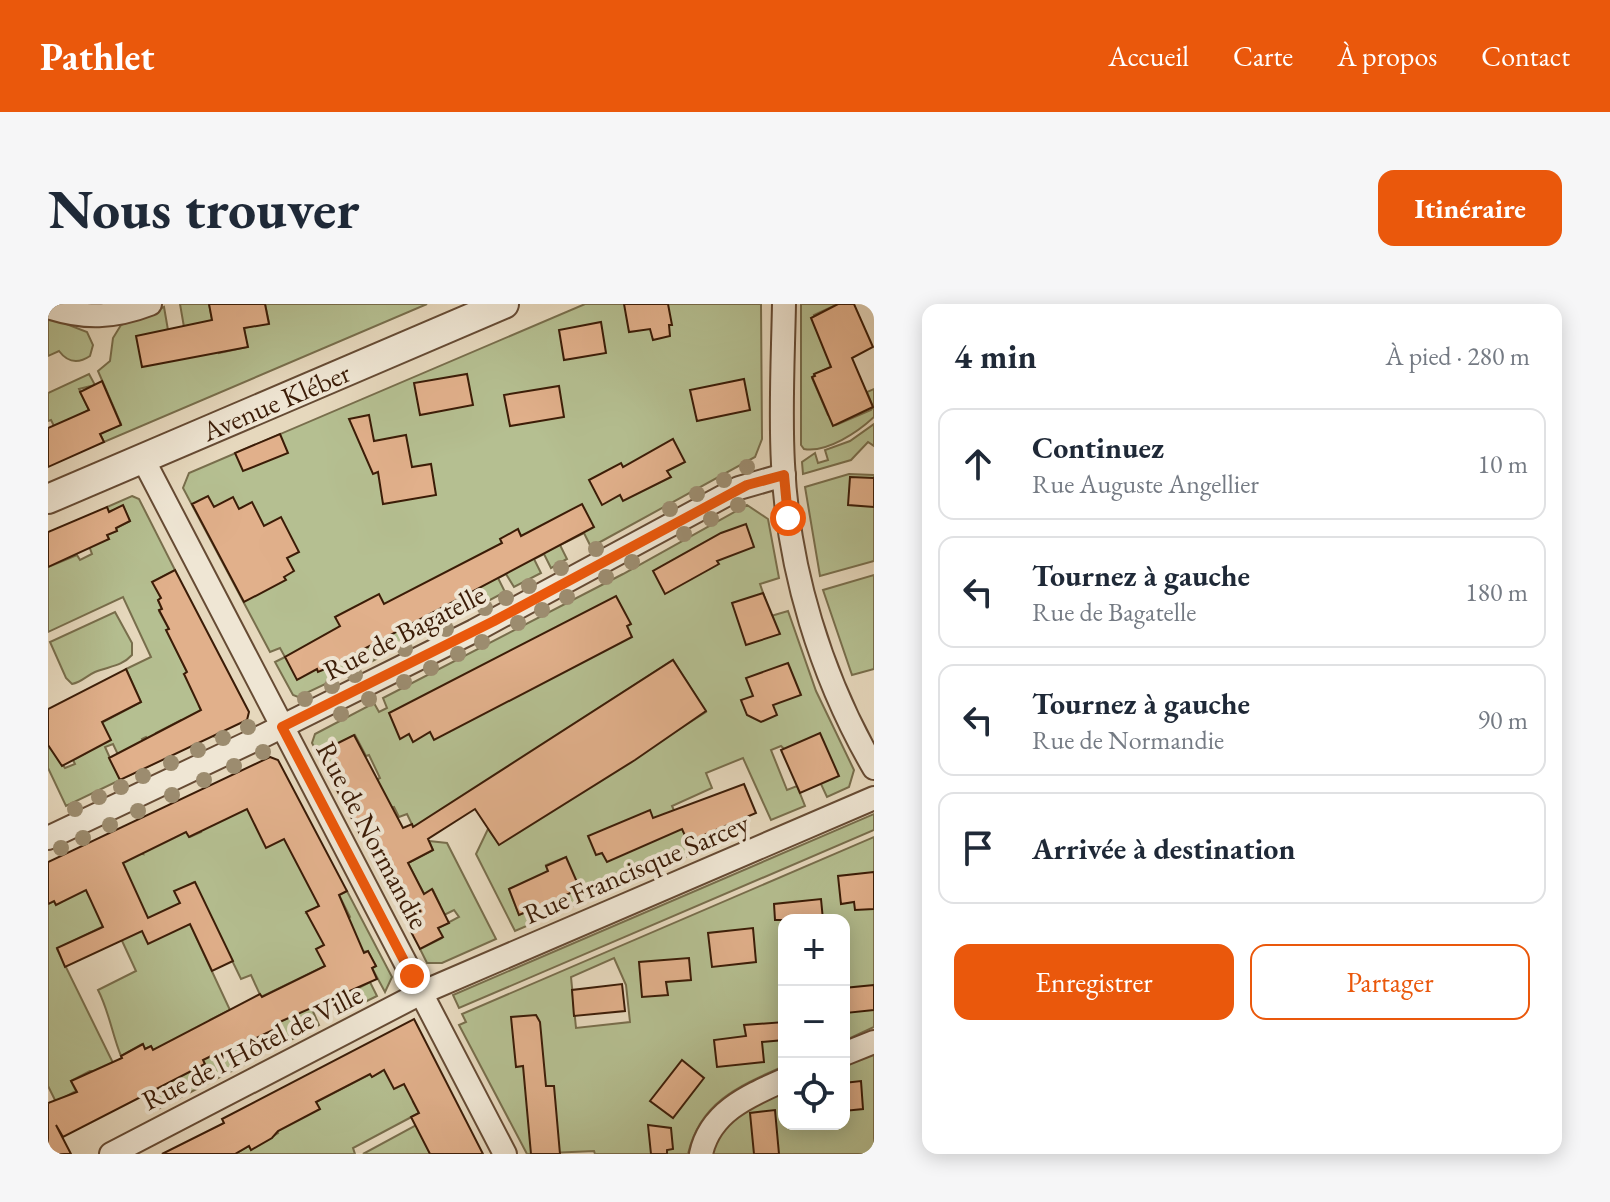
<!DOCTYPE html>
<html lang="fr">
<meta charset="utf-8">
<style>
body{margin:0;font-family:"EB Garamond",serif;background:#f6f6f7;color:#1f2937}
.controls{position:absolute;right:24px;bottom:24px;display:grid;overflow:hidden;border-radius:16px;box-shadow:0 4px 20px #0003}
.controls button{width:72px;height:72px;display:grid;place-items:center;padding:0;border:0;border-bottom:2px solid #e0e1e3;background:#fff;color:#1f2937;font:40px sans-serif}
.stop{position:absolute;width:24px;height:24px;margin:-18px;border:6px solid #ea580c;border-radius:50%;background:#fff}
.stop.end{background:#ea580c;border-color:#fff;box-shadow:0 2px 8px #0008}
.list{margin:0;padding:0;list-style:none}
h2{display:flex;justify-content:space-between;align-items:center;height:104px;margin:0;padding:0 32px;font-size:34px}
h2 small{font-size:26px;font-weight:400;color:#747a83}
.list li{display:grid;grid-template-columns:52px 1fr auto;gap:24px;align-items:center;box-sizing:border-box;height:112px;margin:0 16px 16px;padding:0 16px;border:2px solid #e0e1e3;border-radius:16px}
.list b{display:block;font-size:30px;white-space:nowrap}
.list p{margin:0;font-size:26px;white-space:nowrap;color:#747a83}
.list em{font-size:26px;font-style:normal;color:#747a83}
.actions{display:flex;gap:16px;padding:24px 32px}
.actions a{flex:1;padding:18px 0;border:2px solid #ea580c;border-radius:16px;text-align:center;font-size:28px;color:#ea580c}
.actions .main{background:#ea580c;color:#fff}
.icon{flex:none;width:44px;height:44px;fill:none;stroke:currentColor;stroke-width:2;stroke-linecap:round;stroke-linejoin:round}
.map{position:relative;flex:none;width:826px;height:850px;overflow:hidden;border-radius:16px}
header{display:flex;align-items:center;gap:48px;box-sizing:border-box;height:112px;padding:0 40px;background:#ea580c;color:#fff}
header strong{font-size:38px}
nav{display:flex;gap:44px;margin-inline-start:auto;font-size:28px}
.intro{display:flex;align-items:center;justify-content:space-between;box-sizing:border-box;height:192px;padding:0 48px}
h1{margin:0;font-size:56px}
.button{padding:20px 36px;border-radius:16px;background:#ea580c;color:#fff;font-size:28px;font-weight:700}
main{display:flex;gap:48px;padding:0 48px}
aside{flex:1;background:#fff;border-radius:16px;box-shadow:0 4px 20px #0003}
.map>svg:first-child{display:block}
</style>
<header>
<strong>Pathlet</strong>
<nav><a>Accueil</a><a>Carte</a><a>À propos</a><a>Contact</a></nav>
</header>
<div class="intro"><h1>Nous trouver</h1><a class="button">Itinéraire</a></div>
<main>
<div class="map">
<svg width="826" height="850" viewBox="0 0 826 850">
<rect width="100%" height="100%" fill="#e6d8bd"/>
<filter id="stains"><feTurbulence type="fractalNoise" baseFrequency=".0025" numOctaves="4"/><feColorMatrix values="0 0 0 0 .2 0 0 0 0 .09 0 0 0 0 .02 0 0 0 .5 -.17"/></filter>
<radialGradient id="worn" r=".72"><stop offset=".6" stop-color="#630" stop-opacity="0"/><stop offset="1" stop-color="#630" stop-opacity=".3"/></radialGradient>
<g fill="#b5bf91" stroke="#786e4c" stroke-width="2" fill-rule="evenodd">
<polygon points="132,0 161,0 171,49 199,43 196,24 221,19 217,0 379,0 56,138 52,130 73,120 50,67 62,57 65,34 73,21 116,3 120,26 136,23"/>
<polygon points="537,0 713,0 714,135 707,153 543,243 536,229 512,241 519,255 517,256 503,264 496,250 486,255 493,269 466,283 458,270 450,274 457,288 425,305 418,291 410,295 417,309 391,323 383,309 350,327 357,340 319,360 312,347 301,353 307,366 250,393 245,391 227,358 237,353 232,344 222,348 135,184 141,169"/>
<path d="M753,0H790L766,11L787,61L767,70L764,74L780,111H783L788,121L823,106L825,103L819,88L826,85V113C810,128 779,149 756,145L753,141Z"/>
<path d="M0,13L39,28L45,41L42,52C30,60 20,59 11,47L0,52Z"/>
<polygon points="41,70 47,81 31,85 41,106 7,124 3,116 0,117 0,89"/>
<polygon points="826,120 826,142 820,138 803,156 755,170 754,158 767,149 770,159 780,156 777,146 802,137"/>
<polygon points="801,170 826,171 826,257 772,272 757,183"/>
<polygon points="84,192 91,195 127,266 105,278 113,294 110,296 114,305 111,307 121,325 119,326 139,368 136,370 174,391 151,402 165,432 133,416 108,429 110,435 102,440 98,433 94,435 105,460 80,472 65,440 57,443 72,476 18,502 0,464 0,441 17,464 27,460 25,456 38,449 33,440 55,418 93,398 78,365 103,353 75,293 0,328 0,263 29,251 32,256 44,250 40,239 61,235 59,231 69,227 68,224 82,217 75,202 61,208 59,203"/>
<polygon points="699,201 720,215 731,274 712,280 723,312 740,307 768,387 806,466 801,483 779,493 773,480 733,442 723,446 739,486 749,482 757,502 723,516 695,454 658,469 664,484 624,502 640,538 644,537 649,548 517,605 512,594 518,553 498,561 501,570 461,585 471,611 483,606 488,618 467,627 428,550 440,525 451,540 658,408 625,356 474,454 370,533 359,510 351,513 346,503 343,504 328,476 332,474 321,451 318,452 307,431 282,443 293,465 281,471 264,439 267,430 326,399 331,408 339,404 335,394 575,270"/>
<polygon points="826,271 826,365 804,371 775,286"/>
<path d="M67,308L84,339V351C73,363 61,362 47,368C38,372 34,378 24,380L18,374L2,338Z"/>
<path d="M197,499L227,517L272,601L259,609L299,615L302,613L291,591L299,587L344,673L337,688L324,664L328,662L320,647L286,651L305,687L322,678L329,692L301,706L277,662L213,693L203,671L193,675L146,578L127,588L182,706L162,716L176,746L196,736L205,756L106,807L105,799L112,781L105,746L103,742L97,745L94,740L73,752C64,730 61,707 50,686L88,667L69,626L100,614L62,619L9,645L69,767H42L23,777L28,787L8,798L0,782V600L6,597L8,601L37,584L42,594L48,592L74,558L91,549L95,550L94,548L136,523L142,533L153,528L149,520Z"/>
<polygon points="826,510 826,526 411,704 405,691"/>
<path d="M826,533V723L796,737V616H736V762C691,782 652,798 640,850H547L546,847L479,850L411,721L418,718L414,710ZM566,654L578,681L582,718L528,724L523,673Z"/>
<polygon points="381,537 399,539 448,635 394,659 379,659 372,645 394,634 390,624 411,613 406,606 388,615 392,601 385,586 376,590 360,559 385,546"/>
<polygon points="263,703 271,721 237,739 227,720"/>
<path d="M826,748V850H662C677,813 702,803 736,786V820H796V761Z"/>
<polygon points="335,764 365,775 375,793 365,798 371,809 305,844 307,850 187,850 201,842 203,845 230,829 228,824 271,804 268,798 322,770 324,773 333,768"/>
<polygon points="383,813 403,850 315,850"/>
</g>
<g fill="#e1b08b" stroke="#3b1c07" stroke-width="2">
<polygon points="161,0 217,0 221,20 196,24 200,43 94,63 88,32 164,16"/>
<polygon points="576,0 620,0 624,21 621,21 622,32 605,36 602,25 581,28"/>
<polygon points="790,0 806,0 825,43 804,54 825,103 785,122 764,73 767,72 766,70 783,63 763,14"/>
<polygon points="553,18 558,49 516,56 511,26"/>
<polygon points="419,70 425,101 372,111 366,79"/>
<polygon points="696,75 702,106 649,117 642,86"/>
<polygon points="54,77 73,121 52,130 56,138 0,163 0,124 41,106 32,88"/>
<polygon points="511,82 516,113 462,122 456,91"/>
<polygon points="321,111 326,137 358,131 364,163 383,160 388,191 335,200 330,168 325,170 301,115"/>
<polygon points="232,130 240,149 195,167 187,149"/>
<polygon points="625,135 637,158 619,167 623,173 575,197 572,191 554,201 541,176 573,159 575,163"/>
<polygon points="802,173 826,174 826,203 800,201"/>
<polygon points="160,192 166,203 185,193 191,205 204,198 216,222 233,213 251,248 239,254 246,267 236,273 238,276 196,298 144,200"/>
<polygon points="534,200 546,223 282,363 270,368 269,365 249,376 237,353 292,322 287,313 331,290 336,300 454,239 452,235 470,225 473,232"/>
<polygon points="75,201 82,217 68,224 69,227 59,231 61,235 0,263 0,228 59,203 61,208"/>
<polygon points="698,220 706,243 669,257 671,260 617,290 605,267 673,229"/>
<polygon points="127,266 201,408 199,416 72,476 61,454 153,406 136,370 139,368 118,326 121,325 111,306 114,305 110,296 113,294 104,278"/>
<polygon points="715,289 732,330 698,341 684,299"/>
<polygon points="568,292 583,320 579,322 584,333 386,436 382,428 365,438 361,430 352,435 341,409"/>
<polygon points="625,356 658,407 587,456 451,541 427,505 380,535 385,546 360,559 376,590 384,585 401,619 390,624 395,633 372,645 281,471 293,465 282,443 306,431 355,524 364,520 365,523"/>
<polygon points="740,359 753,391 725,401 729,411 713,418 699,411 693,396 705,392 698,374"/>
<polygon points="78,365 93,398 54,418 63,436 14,462 0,441 0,405"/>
<polygon points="772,429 791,472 752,489 733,446"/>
<polygon points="222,453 230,456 299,587 291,591 316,649 320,647 328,662 324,664 329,675 227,720 229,724 198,739 196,736 155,756 157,760 15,833 8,821 23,850 0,850 0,799 29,788 23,777 74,754 73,752 95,740 97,745 103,742 105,746 212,690 214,693 277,662 268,645 276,641 258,608 271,602 236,535 218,544 199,505 141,533 138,528 75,559 100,614 132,599 126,587 147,578 185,657 164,667 142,620 100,640 94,627 17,663 9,644 55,623 38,586 8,601 6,597 0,600 0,558"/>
<polygon points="696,480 708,509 640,538 634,525 559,558 554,549 548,551 540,532 602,506 605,514"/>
<polygon points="518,553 532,585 471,611 461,585 500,567 498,562"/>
<polygon points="826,568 826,605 807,606 806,598 793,600 790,572"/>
<polygon points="773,595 775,616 727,616 726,600"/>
<polygon points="705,624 708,658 664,663 660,629"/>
<polygon points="641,654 643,676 618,678 620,691 594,693 591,658"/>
<polygon points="574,680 577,707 526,712 524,686"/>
<polygon points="826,681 826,706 798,709 796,684"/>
<polygon points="488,711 492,718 498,782 506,782 512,850 483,850 475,762 468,763 463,713"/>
<polygon points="366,715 435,850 382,850 363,813 371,809 356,780 346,785 336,766 324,773 322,770 268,798 272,805 230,827 224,834 203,846 201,842 187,850 114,850 176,819 174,815"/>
<polygon points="736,718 736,736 714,738 716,758 669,763 666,736 698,732 696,721"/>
<polygon points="634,756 656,774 625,814 602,797"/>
<polygon points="813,777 815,805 796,807 796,779"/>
<polygon points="727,806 731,850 706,850 702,809"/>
<polygon points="600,821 623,824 625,845 619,846 619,850 603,850"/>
</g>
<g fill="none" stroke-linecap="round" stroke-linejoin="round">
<g stroke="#664b34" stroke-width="26">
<g id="minor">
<path d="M736,0C735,53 732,107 735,160C740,265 773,373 826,464"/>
<path d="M0,3C36,15 66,14 102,0"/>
<polyline points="95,155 457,850"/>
<polyline points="0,534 217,431 426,327 691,184 736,171"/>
<polyline points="796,750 826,738"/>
<polyline points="63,850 373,689 826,494"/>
<path d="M653,850C662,808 700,792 736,776"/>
</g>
</g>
<g stroke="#664b34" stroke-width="32">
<g id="tertiary">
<path id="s1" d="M0,195L456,0"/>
</g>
</g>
<use href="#minor" stroke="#efe6d4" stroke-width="22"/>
<use href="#tertiary" stroke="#efe6d4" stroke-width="28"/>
</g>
<g fill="#9c8c6f">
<circle cx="699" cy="163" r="8"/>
<circle cx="676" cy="176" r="8"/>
<circle cx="649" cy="190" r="8"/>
<circle cx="690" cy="201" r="8"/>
<circle cx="622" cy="205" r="8"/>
<circle cx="663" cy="215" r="8"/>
<circle cx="636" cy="230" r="8"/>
<circle cx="548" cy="245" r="8"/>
<circle cx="584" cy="258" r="8"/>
<circle cx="513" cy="264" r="8"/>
<circle cx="558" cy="273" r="8"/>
<circle cx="481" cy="282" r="8"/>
<circle cx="519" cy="293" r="8"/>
<circle cx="458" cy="294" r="8"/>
<circle cx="437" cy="304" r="8"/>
<circle cx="494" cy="306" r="8"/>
<circle cx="470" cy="319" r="8"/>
<circle cx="398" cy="325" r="8"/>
<circle cx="434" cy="338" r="8"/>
<circle cx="357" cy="345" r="8"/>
<circle cx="410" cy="350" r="8"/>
<circle cx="383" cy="364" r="8"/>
<circle cx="307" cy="371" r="8"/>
<circle cx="356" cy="378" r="8"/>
<circle cx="284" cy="382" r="8"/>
<circle cx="257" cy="395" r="8"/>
<circle cx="321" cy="395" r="8"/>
<circle cx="293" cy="410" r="8"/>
<circle cx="200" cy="423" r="8"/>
<circle cx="175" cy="434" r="8"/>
<circle cx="150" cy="446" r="8"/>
<circle cx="215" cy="448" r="8"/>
<circle cx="123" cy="459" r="8"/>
<circle cx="186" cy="462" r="8"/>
<circle cx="95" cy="472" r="8"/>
<circle cx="156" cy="476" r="8"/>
<circle cx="73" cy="483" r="8"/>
<circle cx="124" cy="491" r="8"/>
<circle cx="51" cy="493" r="8"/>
<circle cx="27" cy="505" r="8"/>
<circle cx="90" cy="507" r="8"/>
<circle cx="62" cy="521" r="8"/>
<circle cx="35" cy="534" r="8"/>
<circle cx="13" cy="544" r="8"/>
</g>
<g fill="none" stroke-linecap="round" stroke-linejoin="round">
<polyline stroke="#ea580c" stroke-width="10" points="364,672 234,423 446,317 699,181 736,171 740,214"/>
</g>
<g text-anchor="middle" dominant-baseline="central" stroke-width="8" stroke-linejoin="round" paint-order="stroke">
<g font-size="28" fill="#3b1c07" stroke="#efe6d4">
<text stroke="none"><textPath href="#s1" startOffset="248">Avenue Kléber</textPath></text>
<text transform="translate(356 328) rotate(-27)">Rue de Bagatelle</text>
<text transform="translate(325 531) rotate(62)">Rue de Normandie</text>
<text transform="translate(588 564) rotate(-23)">Rue Francisque Sarcey</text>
<text transform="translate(204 743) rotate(-27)">Rue de l'Hôtel de Ville</text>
</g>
</g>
<rect width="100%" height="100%" filter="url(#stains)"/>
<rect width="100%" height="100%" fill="url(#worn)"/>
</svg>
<div class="controls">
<button>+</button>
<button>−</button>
<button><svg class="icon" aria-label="locate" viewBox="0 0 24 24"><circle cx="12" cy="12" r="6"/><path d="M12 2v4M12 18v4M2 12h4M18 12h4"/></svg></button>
</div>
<div class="stop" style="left:740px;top:214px"></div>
<div class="stop end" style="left:364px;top:672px"></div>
</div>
<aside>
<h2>4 min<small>À pied · 280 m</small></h2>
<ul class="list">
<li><svg class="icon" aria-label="ahead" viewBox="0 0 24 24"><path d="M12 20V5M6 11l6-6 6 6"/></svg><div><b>Continuez</b><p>Rue Auguste Angellier</p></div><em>10 m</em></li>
<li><svg class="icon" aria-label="left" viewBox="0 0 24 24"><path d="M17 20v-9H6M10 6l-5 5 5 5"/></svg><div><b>Tournez à gauche</b><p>Rue de Bagatelle</p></div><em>180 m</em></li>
<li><svg class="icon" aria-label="left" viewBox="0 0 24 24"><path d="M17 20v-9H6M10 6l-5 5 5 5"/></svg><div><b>Tournez à gauche</b><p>Rue de Normandie</p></div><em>90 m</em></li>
<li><svg class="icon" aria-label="arrive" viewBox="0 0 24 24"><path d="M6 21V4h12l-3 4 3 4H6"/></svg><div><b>Arrivée à destination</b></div></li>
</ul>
<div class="actions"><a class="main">Enregistrer</a><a>Partager</a></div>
</aside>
</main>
